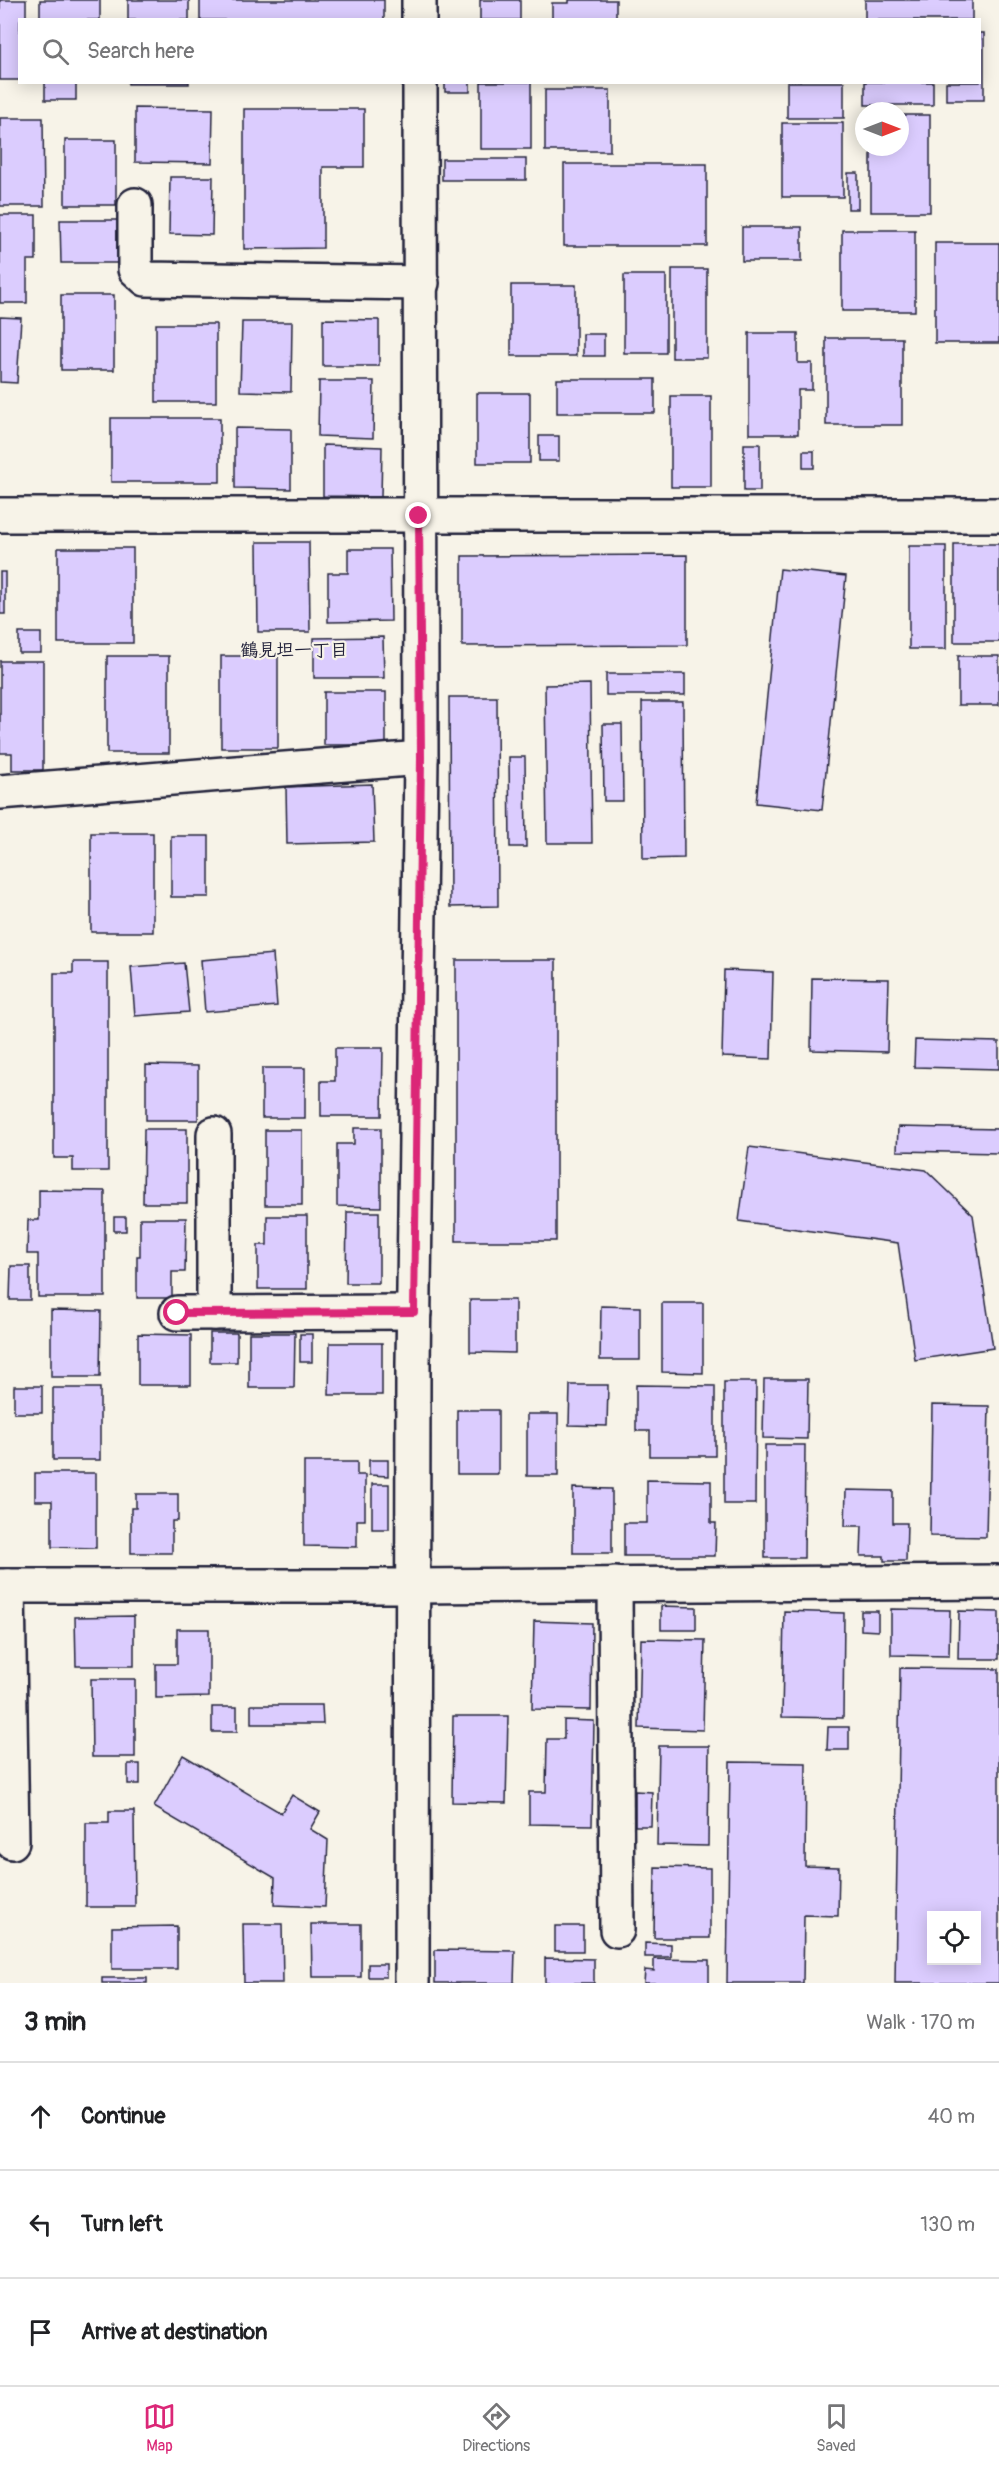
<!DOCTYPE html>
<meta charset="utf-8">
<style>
body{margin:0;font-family:Pangolin,"Klee One",sans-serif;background:#f2f2f2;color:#202124}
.controls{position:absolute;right:18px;bottom:18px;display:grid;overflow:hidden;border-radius:0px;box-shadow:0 3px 15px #0003}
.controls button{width:54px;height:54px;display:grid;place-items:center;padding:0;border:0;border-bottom:2px solid #e0e0e0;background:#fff;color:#202124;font:30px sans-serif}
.compass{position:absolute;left:855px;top:102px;width:54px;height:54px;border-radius:50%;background:#fff;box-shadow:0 3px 15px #0003;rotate:90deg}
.stop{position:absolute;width:18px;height:18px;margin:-14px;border:4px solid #db2777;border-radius:50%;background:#fff}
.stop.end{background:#db2777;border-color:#fff;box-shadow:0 2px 6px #0008}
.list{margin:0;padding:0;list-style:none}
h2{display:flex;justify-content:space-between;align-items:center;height:78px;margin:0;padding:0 24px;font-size:26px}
h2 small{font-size:20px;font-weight:400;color:#757577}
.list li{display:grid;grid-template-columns:39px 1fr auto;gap:18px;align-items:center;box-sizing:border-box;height:108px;padding:0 24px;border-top:2px solid #e0e0e0}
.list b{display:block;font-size:22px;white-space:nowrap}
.list em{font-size:20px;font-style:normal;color:#757577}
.icon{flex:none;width:33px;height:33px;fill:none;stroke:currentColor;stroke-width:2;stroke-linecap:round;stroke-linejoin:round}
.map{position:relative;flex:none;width:999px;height:1983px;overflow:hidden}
.search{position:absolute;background:#fff;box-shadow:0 3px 15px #0003;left:18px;right:18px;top:18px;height:66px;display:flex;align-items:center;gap:15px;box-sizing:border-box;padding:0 21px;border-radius:0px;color:#757577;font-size:22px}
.sheet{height:402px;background:#fff}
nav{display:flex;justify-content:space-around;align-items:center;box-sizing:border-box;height:84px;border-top:2px solid #e0e0e0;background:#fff;font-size:16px;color:#757577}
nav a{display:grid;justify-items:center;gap:3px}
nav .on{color:#db2777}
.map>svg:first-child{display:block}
</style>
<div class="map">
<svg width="999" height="1983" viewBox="0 0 999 1983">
<rect width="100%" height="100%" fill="#f7f3e8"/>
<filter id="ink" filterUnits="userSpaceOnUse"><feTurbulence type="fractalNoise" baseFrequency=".0167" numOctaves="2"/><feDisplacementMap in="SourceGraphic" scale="12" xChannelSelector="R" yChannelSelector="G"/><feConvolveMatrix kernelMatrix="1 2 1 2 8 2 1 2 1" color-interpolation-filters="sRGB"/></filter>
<g filter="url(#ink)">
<g fill="#dbccfe" stroke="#22223b" stroke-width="1.5" fill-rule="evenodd">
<polygon points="0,0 26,0 26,20 20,20 20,80 0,80"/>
<rect x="40" y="0" width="60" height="20"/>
<rect x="128" y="0" width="61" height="20"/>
<rect x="200" y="0" width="184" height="20"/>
<rect x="480" y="0" width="40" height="20"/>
<polygon points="569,0 616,0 616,20 552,20 552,3 569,3"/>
<rect x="865" y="0" width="107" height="20"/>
<polygon points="980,33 984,33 984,100 946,100 946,82 980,82"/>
<rect x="45" y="82" width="31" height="18"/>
<rect x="128" y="82" width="61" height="2"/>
<rect x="445" y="82" width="25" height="10"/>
<rect x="481" y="82" width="50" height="67"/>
<rect x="787" y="82" width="57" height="36"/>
<rect x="865" y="82" width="68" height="23"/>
<rect x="545" y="90" width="65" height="61"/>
<polygon points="135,108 213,109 212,163 135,162"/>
<polygon points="244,109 364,109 364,167 323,167 323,248 244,249"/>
<polygon points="900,115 930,115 930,212 871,212 871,147 900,147"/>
<polygon points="0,118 43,118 44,206 0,206"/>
<rect x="782" y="123" width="61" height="74"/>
<rect x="65" y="140" width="51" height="65"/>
<rect x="442" y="159" width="84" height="21"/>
<rect x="564" y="164" width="143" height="82"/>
<rect x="848" y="173" width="10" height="36"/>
<polygon points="170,177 213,177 212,235 169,234"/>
<polygon points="0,215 36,215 36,260 27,260 27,303 0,303"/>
<polygon points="60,220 121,220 121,263 61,263"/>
<rect x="742" y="227" width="60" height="34"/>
<rect x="842" y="230" width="73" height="81"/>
<rect x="935" y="243" width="64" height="100"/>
<rect x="672" y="269" width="35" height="89"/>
<rect x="624" y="275" width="42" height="78"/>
<rect x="511" y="285" width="65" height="71"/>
<rect x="61" y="295" width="53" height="75"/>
<polygon points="0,317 21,318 17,383 0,382"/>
<polygon points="323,319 379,320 379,366 323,366"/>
<polygon points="242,322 292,322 291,392 240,391"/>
<rect x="156" y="324" width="60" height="78"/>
<polygon points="749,333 798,333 798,363 812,363 812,390 798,390 798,434 749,434"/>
<rect x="583" y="334" width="21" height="22"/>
<rect x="826" y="338" width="76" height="87"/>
<rect x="557" y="379" width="98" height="34"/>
<polygon points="319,381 374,381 373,438 318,436"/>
<rect x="477" y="393" width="53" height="70"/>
<rect x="671" y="396" width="40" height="91"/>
<rect x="111" y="418" width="109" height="64"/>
<polygon points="235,428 291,429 291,489 235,488"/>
<rect x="539" y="436" width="20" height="25"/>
<rect x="744" y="444" width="16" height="47"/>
<polygon points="323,445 382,447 381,497 323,496"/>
<rect x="803" y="451" width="11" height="17"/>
<polygon points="257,542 309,542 310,632 258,632"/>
<rect x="954" y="544" width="45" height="98"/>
<rect x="909" y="546" width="37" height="103"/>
<rect x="58" y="548" width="75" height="95"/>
<polygon points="348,549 390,549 391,621 328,622 328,573 348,573"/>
<polygon points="687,555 687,645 462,646 462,556"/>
<polygon points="780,569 846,576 822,810 756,803"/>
<rect x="0" y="572" width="5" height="42"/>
<rect x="19" y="633" width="22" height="20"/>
<polygon points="383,637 384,678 314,678 314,638"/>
<rect x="107" y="656" width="62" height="97"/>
<rect x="221" y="656" width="57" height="92"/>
<rect x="958" y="656" width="41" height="49"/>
<polygon points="0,661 43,661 43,770 12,770 12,753 0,753"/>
<rect x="606" y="674" width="79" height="21"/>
<polygon points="590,684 592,843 547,843 545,685"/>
<rect x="324" y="692" width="62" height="53"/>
<polygon points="449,697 497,697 498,906 450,907"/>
<polygon points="642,702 683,702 684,858 643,859"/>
<polygon points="603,724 622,724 623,801 604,801"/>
<polygon points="509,757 525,757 526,847 510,847"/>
<polygon points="372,784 374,842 287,844 286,787"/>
<rect x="91" y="833" width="62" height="99"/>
<rect x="171" y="836" width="38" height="61"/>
<polygon points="273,954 277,1006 205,1012 201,960"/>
<rect x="456" y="960" width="100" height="281"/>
<polygon points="73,962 108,962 108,1171 73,1171 73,1158 54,1158 54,973 73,973"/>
<polygon points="184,963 189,1012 135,1016 131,967"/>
<polygon points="724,970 773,972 771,1059 722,1057"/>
<polygon points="812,978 889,979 887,1052 811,1050"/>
<polygon points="915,1040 999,1042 999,1069 914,1067"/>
<polygon points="335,1048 383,1048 382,1116 321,1116 321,1081 335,1081"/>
<polygon points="146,1065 198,1066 198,1120 146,1120"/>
<rect x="262" y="1068" width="43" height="50"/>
<polygon points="898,1127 999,1129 999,1153 897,1151"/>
<polygon points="354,1128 381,1128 381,1207 337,1206 337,1144 354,1144"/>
<polygon points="144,1129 187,1129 187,1203 143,1203"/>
<rect x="265" y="1130" width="37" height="75"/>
<polygon points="749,1147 926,1170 973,1215 993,1348 915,1360 898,1243 739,1221"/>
<polygon points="39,1190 105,1191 105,1297 38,1297 38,1254 27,1254 28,1220 39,1220"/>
<polygon points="347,1212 379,1212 379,1283 346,1283"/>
<polygon points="267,1216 307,1216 307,1289 258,1289 258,1245 267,1245"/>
<rect x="114" y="1217" width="12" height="14"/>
<polygon points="140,1218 186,1218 185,1272 172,1272 172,1298 137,1298 137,1256 140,1256"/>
<polygon points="11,1266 30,1266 30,1300 10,1300"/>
<polygon points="470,1300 515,1300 515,1353 470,1352"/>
<polygon points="662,1303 703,1303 703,1373 662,1372"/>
<polygon points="601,1306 640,1307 640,1360 600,1360"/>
<polygon points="51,1310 101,1311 100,1377 51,1377"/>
<rect x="210" y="1333" width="27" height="29"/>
<polygon points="249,1333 295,1333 294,1388 249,1388"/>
<polygon points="138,1334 191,1335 191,1385 138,1385"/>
<rect x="300" y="1334" width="12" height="28"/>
<polygon points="330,1343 382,1343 382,1395 329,1395"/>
<polygon points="764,1379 808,1379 807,1439 763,1438"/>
<polygon points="724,1382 756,1382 755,1504 724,1504"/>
<polygon points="570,1385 608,1385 607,1426 569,1425"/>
<polygon points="636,1385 715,1386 715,1456 650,1456 650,1431 636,1431"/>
<rect x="14" y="1386" width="28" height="27"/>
<rect x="53" y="1388" width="47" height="72"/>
<polygon points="932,1405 989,1406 986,1537 930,1536"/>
<rect x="457" y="1410" width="41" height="64"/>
<rect x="527" y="1414" width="31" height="62"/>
<polygon points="765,1445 805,1445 804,1558 765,1558"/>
<polygon points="369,1460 388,1460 388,1476 369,1475"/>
<polygon points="304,1462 357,1462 357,1475 365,1475 365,1520 357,1520 357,1547 304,1546"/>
<polygon points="35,1473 96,1473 96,1548 52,1547 52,1501 35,1501"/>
<polygon points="647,1480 711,1481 711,1523 716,1523 715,1556 624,1556 624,1523 647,1523"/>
<rect x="372" y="1484" width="17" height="45"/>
<polygon points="573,1488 612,1489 612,1553 573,1553"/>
<polygon points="846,1490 893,1491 893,1523 907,1523 906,1561 884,1561 884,1556 861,1556 862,1526 845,1526"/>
<polygon points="136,1494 178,1494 178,1521 172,1521 172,1553 131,1553 131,1508 136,1508"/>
<polygon points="661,1606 696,1607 696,1630 661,1630"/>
<polygon points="891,1609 950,1610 949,1656 891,1655"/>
<polygon points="784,1611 844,1613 843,1718 782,1717"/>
<polygon points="861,1611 878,1611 878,1631 861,1630"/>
<polygon points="959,1611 999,1612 999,1659 958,1659"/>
<polygon points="134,1616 134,1666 76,1666 75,1617"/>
<polygon points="534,1621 592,1623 591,1710 532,1709"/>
<polygon points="177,1629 209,1629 209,1697 156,1698 156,1664 177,1664"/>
<polygon points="641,1639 705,1640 703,1730 639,1728"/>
<path d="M900,1668L999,1669V1983H895ZM932,1916H976V1960H932Z"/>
<polygon points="91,1679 135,1679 135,1757 92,1757"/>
<polygon points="251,1705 322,1705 323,1724 251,1724"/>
<rect x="212" y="1707" width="25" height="25"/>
<polygon points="453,1716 508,1716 506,1803 452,1802"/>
<polygon points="564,1720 594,1721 592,1825 529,1824 529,1792 546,1792 547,1739 564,1739"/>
<polygon points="828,1727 849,1727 849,1750 827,1750"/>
<polygon points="659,1746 709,1746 708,1846 657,1845"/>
<polygon points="183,1755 281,1813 292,1795 320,1812 310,1829 328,1840 325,1907 274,1905 275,1878 154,1807"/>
<polygon points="730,1762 806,1763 805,1866 839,1867 838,1916 804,1915 803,1983 727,1983"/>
<rect x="128" y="1764" width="12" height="20"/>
<polygon points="635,1791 652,1792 651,1826 635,1826"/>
<polygon points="109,1811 134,1811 135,1907 86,1907 86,1823 109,1823"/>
<polygon points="655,1867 710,1868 710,1938 654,1938"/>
<polygon points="243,1924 282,1924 283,1983 244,1983"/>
<polygon points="311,1924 361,1924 361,1977 312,1977"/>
<polygon points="177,1926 177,1969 112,1969 112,1927"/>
<rect x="555" y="1926" width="28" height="25"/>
<polygon points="645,1943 671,1944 671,1957 645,1957"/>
<polygon points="435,1950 515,1951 514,1983 435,1983"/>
<polygon points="545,1958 594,1959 594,1983 545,1983"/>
<polygon points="654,1959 709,1960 709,1983 644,1983 645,1970 654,1971"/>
<rect x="368" y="1964" width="18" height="13"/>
<rect x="102" y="1978" width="45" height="5"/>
</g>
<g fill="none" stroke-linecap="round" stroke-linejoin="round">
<g stroke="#22223b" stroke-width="38">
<g id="minor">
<polyline points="419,0 419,20"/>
<polyline points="135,205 135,269 146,279 422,283"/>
<polyline points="0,515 999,515"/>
<polyline points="0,792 421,758"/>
<polyline points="214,1134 214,1313"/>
<polyline points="177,1313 414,1312"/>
<polyline points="615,1584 617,1930"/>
<polyline points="0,1586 412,1586 999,1582"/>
<polyline points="8,1586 12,1842"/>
<polyline points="412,1983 413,1364 421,758 420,82"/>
</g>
</g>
<use href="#minor" stroke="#f7f3e8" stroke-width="33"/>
</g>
</g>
<g fill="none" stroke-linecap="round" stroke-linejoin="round" filter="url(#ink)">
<polyline stroke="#db2777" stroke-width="8" points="177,1313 414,1312 421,758 419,516"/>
</g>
<g text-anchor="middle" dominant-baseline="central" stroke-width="4.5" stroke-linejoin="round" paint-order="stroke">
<g font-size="18" font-weight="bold" fill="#22223b" stroke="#f7f3e8">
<text x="294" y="650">鶴見坦一丁目</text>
</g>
</g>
</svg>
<div class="controls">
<button><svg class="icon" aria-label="locate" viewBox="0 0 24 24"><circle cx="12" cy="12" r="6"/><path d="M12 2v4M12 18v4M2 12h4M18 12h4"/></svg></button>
</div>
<svg class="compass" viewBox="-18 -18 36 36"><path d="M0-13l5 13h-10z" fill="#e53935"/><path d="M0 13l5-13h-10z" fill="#757577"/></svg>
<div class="stop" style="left:177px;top:1313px"></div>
<div class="stop end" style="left:419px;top:516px"></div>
<div class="search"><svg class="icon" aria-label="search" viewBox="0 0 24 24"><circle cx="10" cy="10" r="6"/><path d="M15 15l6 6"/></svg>Search here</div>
</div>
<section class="sheet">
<h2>3 min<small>Walk · 170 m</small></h2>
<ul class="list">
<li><svg class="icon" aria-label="ahead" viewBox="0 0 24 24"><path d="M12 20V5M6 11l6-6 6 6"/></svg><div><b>Continue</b></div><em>40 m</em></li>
<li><svg class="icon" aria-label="left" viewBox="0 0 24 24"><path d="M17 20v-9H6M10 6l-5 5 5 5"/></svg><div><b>Turn left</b></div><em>130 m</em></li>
<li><svg class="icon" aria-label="arrive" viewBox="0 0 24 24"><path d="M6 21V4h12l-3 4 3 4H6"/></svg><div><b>Arrive at destination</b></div></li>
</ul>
</section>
<nav>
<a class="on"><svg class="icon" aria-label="map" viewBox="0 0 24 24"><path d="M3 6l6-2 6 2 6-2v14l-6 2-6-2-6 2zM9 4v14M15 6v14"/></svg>Map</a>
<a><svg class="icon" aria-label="directions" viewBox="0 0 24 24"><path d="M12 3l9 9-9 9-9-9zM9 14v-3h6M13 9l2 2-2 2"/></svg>Directions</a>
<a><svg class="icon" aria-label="saved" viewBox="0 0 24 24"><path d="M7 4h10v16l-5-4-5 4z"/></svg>Saved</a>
</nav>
